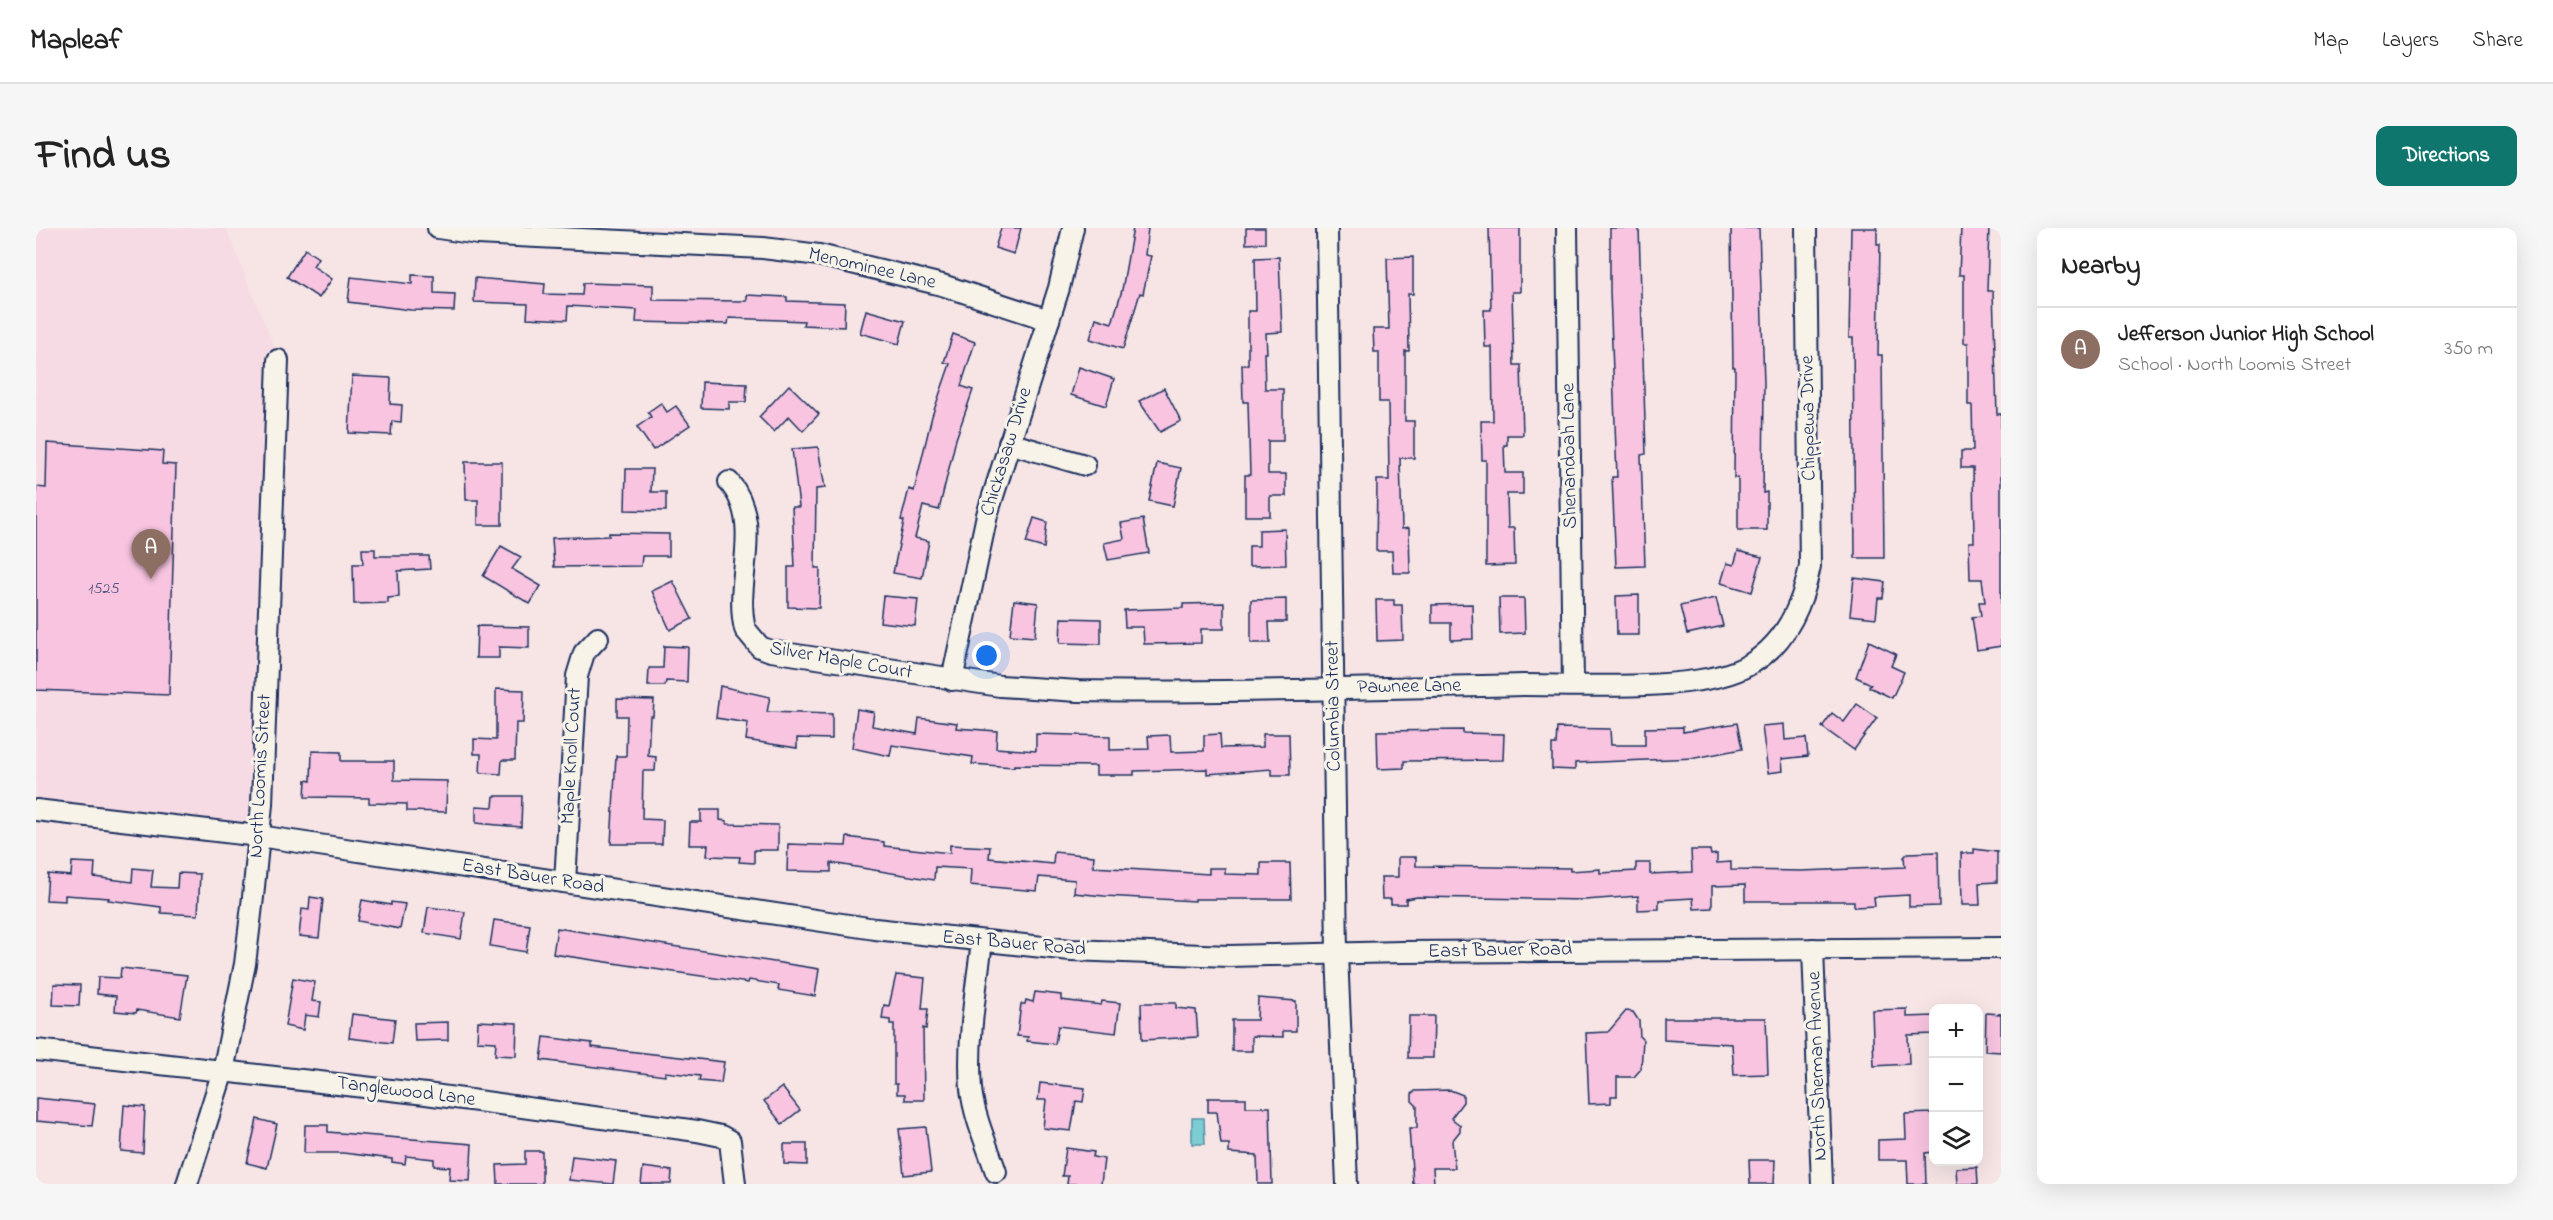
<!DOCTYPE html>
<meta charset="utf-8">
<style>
body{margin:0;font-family:"Indie Flower",sans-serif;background:#f6f6f6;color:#222}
.controls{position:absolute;right:18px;bottom:18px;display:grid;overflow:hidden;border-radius:12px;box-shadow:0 6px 24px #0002}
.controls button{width:54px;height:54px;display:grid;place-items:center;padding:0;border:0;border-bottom:2px solid #e0e0e0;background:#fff;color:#222;font:30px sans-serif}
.you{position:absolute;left:951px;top:428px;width:21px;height:21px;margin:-15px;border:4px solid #fff;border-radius:50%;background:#1a73e8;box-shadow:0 0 0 9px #1a73e833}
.badge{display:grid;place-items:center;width:39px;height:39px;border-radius:50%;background:#0f766e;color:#fff;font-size:20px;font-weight:700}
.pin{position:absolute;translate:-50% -50px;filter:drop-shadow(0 2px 3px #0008)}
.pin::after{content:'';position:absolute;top:32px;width:21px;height:18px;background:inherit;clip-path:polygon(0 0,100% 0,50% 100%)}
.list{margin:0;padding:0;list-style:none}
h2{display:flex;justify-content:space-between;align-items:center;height:78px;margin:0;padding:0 24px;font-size:26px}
h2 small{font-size:20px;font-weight:400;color:#767676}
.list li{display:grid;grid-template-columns:39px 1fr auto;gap:18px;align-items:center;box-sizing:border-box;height:84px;padding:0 24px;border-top:2px solid #e0e0e0}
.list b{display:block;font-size:22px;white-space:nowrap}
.list p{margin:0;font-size:20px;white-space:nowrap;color:#767676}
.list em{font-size:20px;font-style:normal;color:#767676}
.icon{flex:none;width:33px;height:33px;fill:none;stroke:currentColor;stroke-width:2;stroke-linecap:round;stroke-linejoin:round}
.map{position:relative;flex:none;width:1965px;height:956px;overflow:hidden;border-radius:12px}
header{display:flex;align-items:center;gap:36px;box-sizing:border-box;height:84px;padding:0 30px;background:#fff;border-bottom:2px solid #e0e0e0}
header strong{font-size:28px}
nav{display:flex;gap:33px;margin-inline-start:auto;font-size:21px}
.intro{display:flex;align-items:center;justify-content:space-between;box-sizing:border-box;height:144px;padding:0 36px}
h1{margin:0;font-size:42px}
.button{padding:15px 27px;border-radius:12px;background:#0f766e;color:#fff;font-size:21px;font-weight:700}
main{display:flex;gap:36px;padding:0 36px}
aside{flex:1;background:#fff;border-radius:12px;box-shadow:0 6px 24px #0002}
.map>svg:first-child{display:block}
</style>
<header>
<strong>Mapleaf</strong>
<nav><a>Map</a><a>Layers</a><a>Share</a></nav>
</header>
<div class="intro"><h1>Find us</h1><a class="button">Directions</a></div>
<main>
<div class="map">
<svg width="1965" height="956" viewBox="0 0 1965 956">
<rect width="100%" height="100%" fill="#f7e5e6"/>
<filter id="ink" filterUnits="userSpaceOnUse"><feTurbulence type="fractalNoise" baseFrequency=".0167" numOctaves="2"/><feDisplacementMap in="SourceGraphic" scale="12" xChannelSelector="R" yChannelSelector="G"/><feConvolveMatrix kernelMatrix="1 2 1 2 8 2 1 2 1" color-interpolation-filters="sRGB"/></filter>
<g filter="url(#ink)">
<polygon fill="#f7dbe4" points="0,0 190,0 240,123 219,607 0,578"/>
<polygon fill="#7bccd2" stroke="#558da4" stroke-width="1.5" points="1156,890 1168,890 1169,916 1156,916"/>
<g fill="#f8c4e0" stroke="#1b2f5e" stroke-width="1.5">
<polygon points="965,0 985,0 978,26 959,20"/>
<polygon points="1097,0 1112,0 1109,27 1115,28 1107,66 1104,65 1087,121 1054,111 1060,90 1076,95 1086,62"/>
<polygon points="1210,0 1229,0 1229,15 1210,16"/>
<polygon points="1453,0 1484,0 1484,64 1476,64 1478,137 1485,137 1487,207 1471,207 1471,217 1468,217 1469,245 1487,245 1487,266 1471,266 1472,300 1478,300 1479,337 1450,338 1450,232 1446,232 1445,193 1457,193 1456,119 1449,119 1448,82 1455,82"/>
<polygon points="1574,0 1603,0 1610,226 1605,227 1609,338 1580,339 1576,249 1581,249 1574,64"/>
<polygon points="1695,0 1723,0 1728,155 1727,265 1731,264 1731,302 1702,302 1702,250 1698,250 1699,139 1697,139"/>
<polygon points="1815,0 1841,0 1841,16 1844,16 1842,127 1846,127 1848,330 1819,330 1817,110 1813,110"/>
<polygon points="1925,0 1953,0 1951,63 1957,63 1961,186 1965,186 1965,418 1941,422 1936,389 1945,388 1943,374 1949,374 1946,351 1934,351 1933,314 1938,314 1937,240 1925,240 1925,223 1937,223 1936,177 1932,177 1932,115 1928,115 1928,47 1923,47"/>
<polygon points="269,21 282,30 277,38 296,51 283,70 251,49"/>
<polygon points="1243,29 1246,104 1230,105 1231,125 1228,125 1229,161 1247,161 1247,213 1232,213 1232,246 1250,246 1250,268 1234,268 1234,288 1209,288 1209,247 1214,247 1212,174 1207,174 1206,137 1212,137 1212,83 1220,83 1219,30"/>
<polygon points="1377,29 1377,66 1372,66 1373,123 1369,123 1369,193 1378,193 1378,230 1364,230 1366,301 1373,300 1374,345 1357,345 1356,323 1340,323 1341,252 1353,252 1352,174 1343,174 1343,124 1338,124 1337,101 1353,101 1351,30"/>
<polygon points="376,47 398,48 398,65 419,66 418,83 375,82 312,74 315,49 376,56"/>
<polygon points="439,50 509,56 508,66 546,67 547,55 617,57 617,72 711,73 711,67 751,69 751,73 809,75 808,99 767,97 768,93 693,90 692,96 600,94 601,82 532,78 531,92 491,90 492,76 438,74"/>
<polygon points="830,82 869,93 863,116 824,105"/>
<polygon points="917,106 939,114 925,158 937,162 920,211 903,282 887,278 879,310 893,313 886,350 857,345 868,293 865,292 873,261 878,263 896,188 914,136 908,134"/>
<polygon points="1043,139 1078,151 1070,178 1035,167"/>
<polygon points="316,148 355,150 354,176 366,177 365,194 356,193 355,207 313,205"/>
<polygon points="666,154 711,156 710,174 693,174 693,181 665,180"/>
<polygon points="753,157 783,186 767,203 753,188 738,204 723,189"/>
<polygon points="1128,160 1145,193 1124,204 1103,173"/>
<polygon points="625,175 631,184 640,178 654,197 617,222 601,199 615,189 612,184"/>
<polygon points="11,215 127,223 126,236 140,237 133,467 0,462 0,259 10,260"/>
<polygon points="782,219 789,260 780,261 779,340 784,340 783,380 752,379 752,339 759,339 756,279 763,279 756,221"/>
<polygon points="429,234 466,234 466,297 442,297 442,272 430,272"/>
<polygon points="1121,235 1145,240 1137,278 1113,273"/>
<polygon points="590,241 616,241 615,264 630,264 630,283 589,282"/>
<polygon points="998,290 1011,294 1008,320 990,315"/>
<polygon points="1107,291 1113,325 1072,332 1068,315 1088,311 1085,295"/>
<polygon points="1249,301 1250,337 1213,338 1213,318 1223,318 1223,302"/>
<polygon points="573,305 633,306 633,328 606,328 605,338 518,339 516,310 573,308"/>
<polygon points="465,318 485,329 476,341 505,358 494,376 447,348"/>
<polygon points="326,321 339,321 339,328 393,328 394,341 362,343 363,369 352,370 352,375 318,376 317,336 327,336"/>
<polygon points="1702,323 1726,329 1716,364 1685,355 1691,335 1698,337"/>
<polygon points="1818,350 1849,354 1847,370 1842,370 1840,390 1814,387"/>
<polygon points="637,353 656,391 634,402 616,363"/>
<polygon points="1603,367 1603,407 1581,407 1580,368"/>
<polygon points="847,368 882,371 879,398 844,394"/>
<polygon points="1463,370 1488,370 1489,405 1464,406"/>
<polygon points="1680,370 1687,398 1651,406 1644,378"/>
<polygon points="1250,371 1250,394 1233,394 1234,415 1215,415 1215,372"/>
<polygon points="978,372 1002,375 999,409 974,407"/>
<polygon points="1340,372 1358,372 1358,377 1366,377 1367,412 1341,413"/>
<polygon points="1188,375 1188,401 1165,401 1165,415 1108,416 1107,399 1089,399 1088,382 1147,380 1147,376"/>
<polygon points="1436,376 1437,411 1415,412 1415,395 1396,395 1396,377"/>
<polygon points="1025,390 1065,391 1065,416 1024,415"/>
<polygon points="441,398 493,399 493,420 463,419 463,430 440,430"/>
<polygon points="1833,413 1860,426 1855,438 1868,444 1856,470 1833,459 1835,456 1820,449"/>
<polygon points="628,418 652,419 651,454 630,453 629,458 612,458 613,440 627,440"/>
<polygon points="684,458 734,469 731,484 796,486 796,511 761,510 761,520 710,512 712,495 680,490"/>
<polygon points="460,461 488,462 487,495 480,495 479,532 466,532 465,546 444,545 445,526 438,526 438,511 460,512"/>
<polygon points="581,471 618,472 617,488 614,488 612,528 620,529 619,543 607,543 606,591 627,592 626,616 575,616 580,528 590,528 591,488 581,488"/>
<polygon points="1821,476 1841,490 1818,522 1786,499 1796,485 1808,494"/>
<polygon points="821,481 838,484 836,498 881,506 883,490 921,495 920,500 961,503 960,520 1000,523 1000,506 1074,508 1074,522 1113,521 1112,508 1134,507 1135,524 1168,523 1168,507 1184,506 1185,520 1227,519 1227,506 1253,506 1254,547 1236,547 1236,541 1171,546 1171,541 1098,543 1098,547 1060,547 1060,538 978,537 978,539 936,536 937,529 856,517 854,528 816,520"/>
<polygon points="1701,495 1706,521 1659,530 1539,535 1539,542 1516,541 1516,517 1520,517 1521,500 1574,501 1575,517 1609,517 1609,500 1647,499 1647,504"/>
<polygon points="1748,496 1749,512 1770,510 1772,528 1746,531 1747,543 1732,545 1726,498"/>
<polygon points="1427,502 1427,505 1468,506 1467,532 1368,533 1368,540 1342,541 1341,503"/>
<polygon points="276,523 305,524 305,533 358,533 358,552 411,553 410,584 371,583 371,576 333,575 333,570 269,569 270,552 275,553"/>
<polygon points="458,568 486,568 485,599 440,595 440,578 457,579"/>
<polygon points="665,582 684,582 684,592 691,593 691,596 742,597 742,622 718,622 718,635 703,634 704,629 671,628 672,617 653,617 654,594 665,594"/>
<polygon points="811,609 848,614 848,618 914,625 914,617 954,619 953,630 1017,636 1018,624 1058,628 1057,639 1124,643 1173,646 1173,640 1189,640 1189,646 1225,647 1225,635 1254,635 1255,671 1159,671 1159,673 1068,668 1038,665 1039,652 1003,649 1001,663 934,657 935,641 899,639 898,652 795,635 795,644 751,643 752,616 810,618"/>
<polygon points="1938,621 1961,624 1961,654 1943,655 1944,677 1926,677 1925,625 1938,625"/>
<polygon points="1655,622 1674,622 1675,627 1681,626 1681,635 1695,634 1695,642 1765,643 1869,639 1868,629 1872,625 1902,624 1903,678 1873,679 1873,667 1838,669 1839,678 1818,679 1818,673 1709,673 1709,657 1676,658 1676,680 1658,681 1657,670 1623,672 1623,681 1602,682 1602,668 1549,672 1381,669 1370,671 1370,676 1355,676 1355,671 1346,671 1345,649 1362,649 1362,629 1380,629 1380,638 1534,640 1534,643 1564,641 1564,645 1600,643 1600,635 1614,635 1614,646 1656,644"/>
<polygon points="36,634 59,635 58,649 96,654 97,640 117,642 115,659 141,660 142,645 164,646 162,687 125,685 125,679 72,672 73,670 29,667 29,673 10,672 12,646 35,648"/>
<polygon points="274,669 287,671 283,710 263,708 266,681 273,682"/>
<polygon points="326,672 355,677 355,674 369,676 364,701 322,693"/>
<polygon points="392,679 429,684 425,711 388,705"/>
<polygon points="458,692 494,697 490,724 454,718"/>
<polygon points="521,700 783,741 779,768 742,762 743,757 713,752 712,755 517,726"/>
<polygon points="85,740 151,747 144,789 101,782 100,785 79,783 80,768 61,766 62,749 84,750"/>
<polygon points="860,747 889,750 886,781 892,781 890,801 887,800 888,872 869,872 869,866 861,866 861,856 858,856 858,796 854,796 854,792 846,791 848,777 853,778"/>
<polygon points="257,750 279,754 276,773 285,774 283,789 269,787 267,802 249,798"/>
<polygon points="18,756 44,757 43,778 17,777"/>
<polygon points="999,764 1025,767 1025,772 1065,777 1066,773 1084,775 1080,805 1022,798 1019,816 991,813 992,809 981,808 985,776 989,776 990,772 997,774"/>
<polygon points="1222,770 1260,773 1260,803 1247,803 1247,809 1216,808 1216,823 1196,823 1196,792 1221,792"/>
<polygon points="1105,775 1140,775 1140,780 1160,782 1162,809 1106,812"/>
<polygon points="1871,781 1871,789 1898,788 1898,806 1872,807 1873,836 1838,838 1836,782"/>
<polygon points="1590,783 1597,784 1603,793 1604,809 1607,812 1605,841 1598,849 1581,849 1581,868 1575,868 1575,875 1553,876 1550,805 1572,804"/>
<polygon points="1950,785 1965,786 1965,824 1949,823"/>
<polygon points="316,786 359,791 356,815 313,810"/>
<polygon points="1373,788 1398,788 1397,830 1372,830"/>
<polygon points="1628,790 1730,790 1732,846 1698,847 1696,816 1628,812"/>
<polygon points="442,793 481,795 480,828 459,827 460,814 441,813"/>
<polygon points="412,794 412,812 379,813 378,795"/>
<polygon points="508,809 556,815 556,819 688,834 685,855 663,853 664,848 629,844 629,848 505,832"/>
<polygon points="1004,855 1049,860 1047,874 1040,873 1035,903 1007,900 1010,872 1002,872"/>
<polygon points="746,859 764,882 746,896 728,873"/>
<polygon points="1414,862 1427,867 1427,874 1415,890 1424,897 1424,903 1416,913 1419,940 1397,940 1398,956 1377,956 1373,900 1381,900 1381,878 1376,873 1376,866 1379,863"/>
<polygon points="0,870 59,876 56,898 0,893"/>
<polygon points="1172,870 1210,870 1210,879 1234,879 1236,956 1222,956 1221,927 1193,925 1193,916 1185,916 1181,884 1172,884"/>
<polygon points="88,877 109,879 107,925 85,923"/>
<polygon points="1898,885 1898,924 1889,925 1890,956 1872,956 1871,932 1842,932 1842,912 1870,911 1869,886"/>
<polygon points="221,891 241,896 231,940 211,935"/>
<polygon points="269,897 292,897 292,904 436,916 434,953 413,952 414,939 398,938 398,931 370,928 369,936 356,934 356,931 307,925 268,925"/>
<polygon points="890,899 895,944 868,947 863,901"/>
<polygon points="748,916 771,916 771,937 748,936"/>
<polygon points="1030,920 1058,924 1057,929 1068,931 1065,956 1031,956 1032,948 1026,948"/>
<polygon points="489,923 506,923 506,956 462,956 461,937 489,936"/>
<polygon points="536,928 580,933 577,956 533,952"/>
<polygon points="1713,932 1739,932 1738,956 1714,956"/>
<polygon points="607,939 636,943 635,956 605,956"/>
<polygon points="1941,939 1942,956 1921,956 1920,940"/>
</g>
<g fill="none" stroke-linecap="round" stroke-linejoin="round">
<g stroke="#1b2f5e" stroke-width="24">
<g id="minor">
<polyline points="402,0 442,6 727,20 783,27 906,57 1013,92"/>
<polyline points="1291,0 1301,726 1311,956"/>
<polyline points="1531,0 1537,457"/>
<polyline points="973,215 1049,237"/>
<path d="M693,254C729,296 697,352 709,401L724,419L735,423L964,458L1042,463C1190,465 1339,460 1487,457C1544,457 1658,464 1707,440C1748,420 1766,379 1774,338L1770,0"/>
<polyline points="916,452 951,287 1023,60 1037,0"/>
<polyline points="0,582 223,608 839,701 1035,722 1193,728 1366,724 1965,720"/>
<polyline points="529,654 541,448 548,425 562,410"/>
<path d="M946,714C940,761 931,813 935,861C938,889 951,917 960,944"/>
<polyline points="1777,721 1786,956"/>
<polyline points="0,822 390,866 661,903 685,908 694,913 699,956"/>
<polyline points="151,956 187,843 209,736 217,669 226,576 242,132"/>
</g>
</g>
<use href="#minor" stroke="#f7f3e8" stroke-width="20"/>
</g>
</g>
<g text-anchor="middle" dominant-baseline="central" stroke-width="6" stroke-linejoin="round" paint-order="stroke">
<g font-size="16" fill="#52547e">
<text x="68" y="361">1525</text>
</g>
<g font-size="20" fill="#1b2f5e" stroke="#f7f3e8">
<text transform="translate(836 41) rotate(13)">Menominee Lane</text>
<text transform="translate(1773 190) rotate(-91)">Chippewa Drive</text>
<text transform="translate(971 224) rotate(-73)">Chickasaw Drive</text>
<text transform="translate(1534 228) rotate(-91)">Shenandoah Lane</text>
<text transform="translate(805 433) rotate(10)">Silver Maple Court</text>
<text transform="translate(1373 459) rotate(-1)">Pawnee Lane</text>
<text transform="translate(1298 478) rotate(-91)">Columbia Street</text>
<text transform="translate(536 528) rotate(-87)">Maple Knoll Court</text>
<text transform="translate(225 548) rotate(-87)">North Loomis Street</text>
<text transform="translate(497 649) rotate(9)">East Bauer Road</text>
<text transform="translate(978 716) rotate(5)">East Bauer Road</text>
<text transform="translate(1464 723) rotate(-1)">East Bauer Road</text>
<text transform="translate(1782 838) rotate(-92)">North Sherman Avenue</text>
<text transform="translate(370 864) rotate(7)">Tanglewood Lane</text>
</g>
</g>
</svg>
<div class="controls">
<button>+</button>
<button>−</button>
<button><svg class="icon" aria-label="layers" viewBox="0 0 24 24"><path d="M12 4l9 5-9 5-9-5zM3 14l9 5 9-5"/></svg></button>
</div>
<div class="you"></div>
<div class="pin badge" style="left:115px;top:351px;background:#8d6e63">A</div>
</div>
<aside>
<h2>Nearby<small></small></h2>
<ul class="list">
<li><span class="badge" style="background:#8d6e63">A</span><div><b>Jefferson Junior High School</b><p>School · North Loomis Street</p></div><em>350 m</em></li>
</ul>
</aside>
</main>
